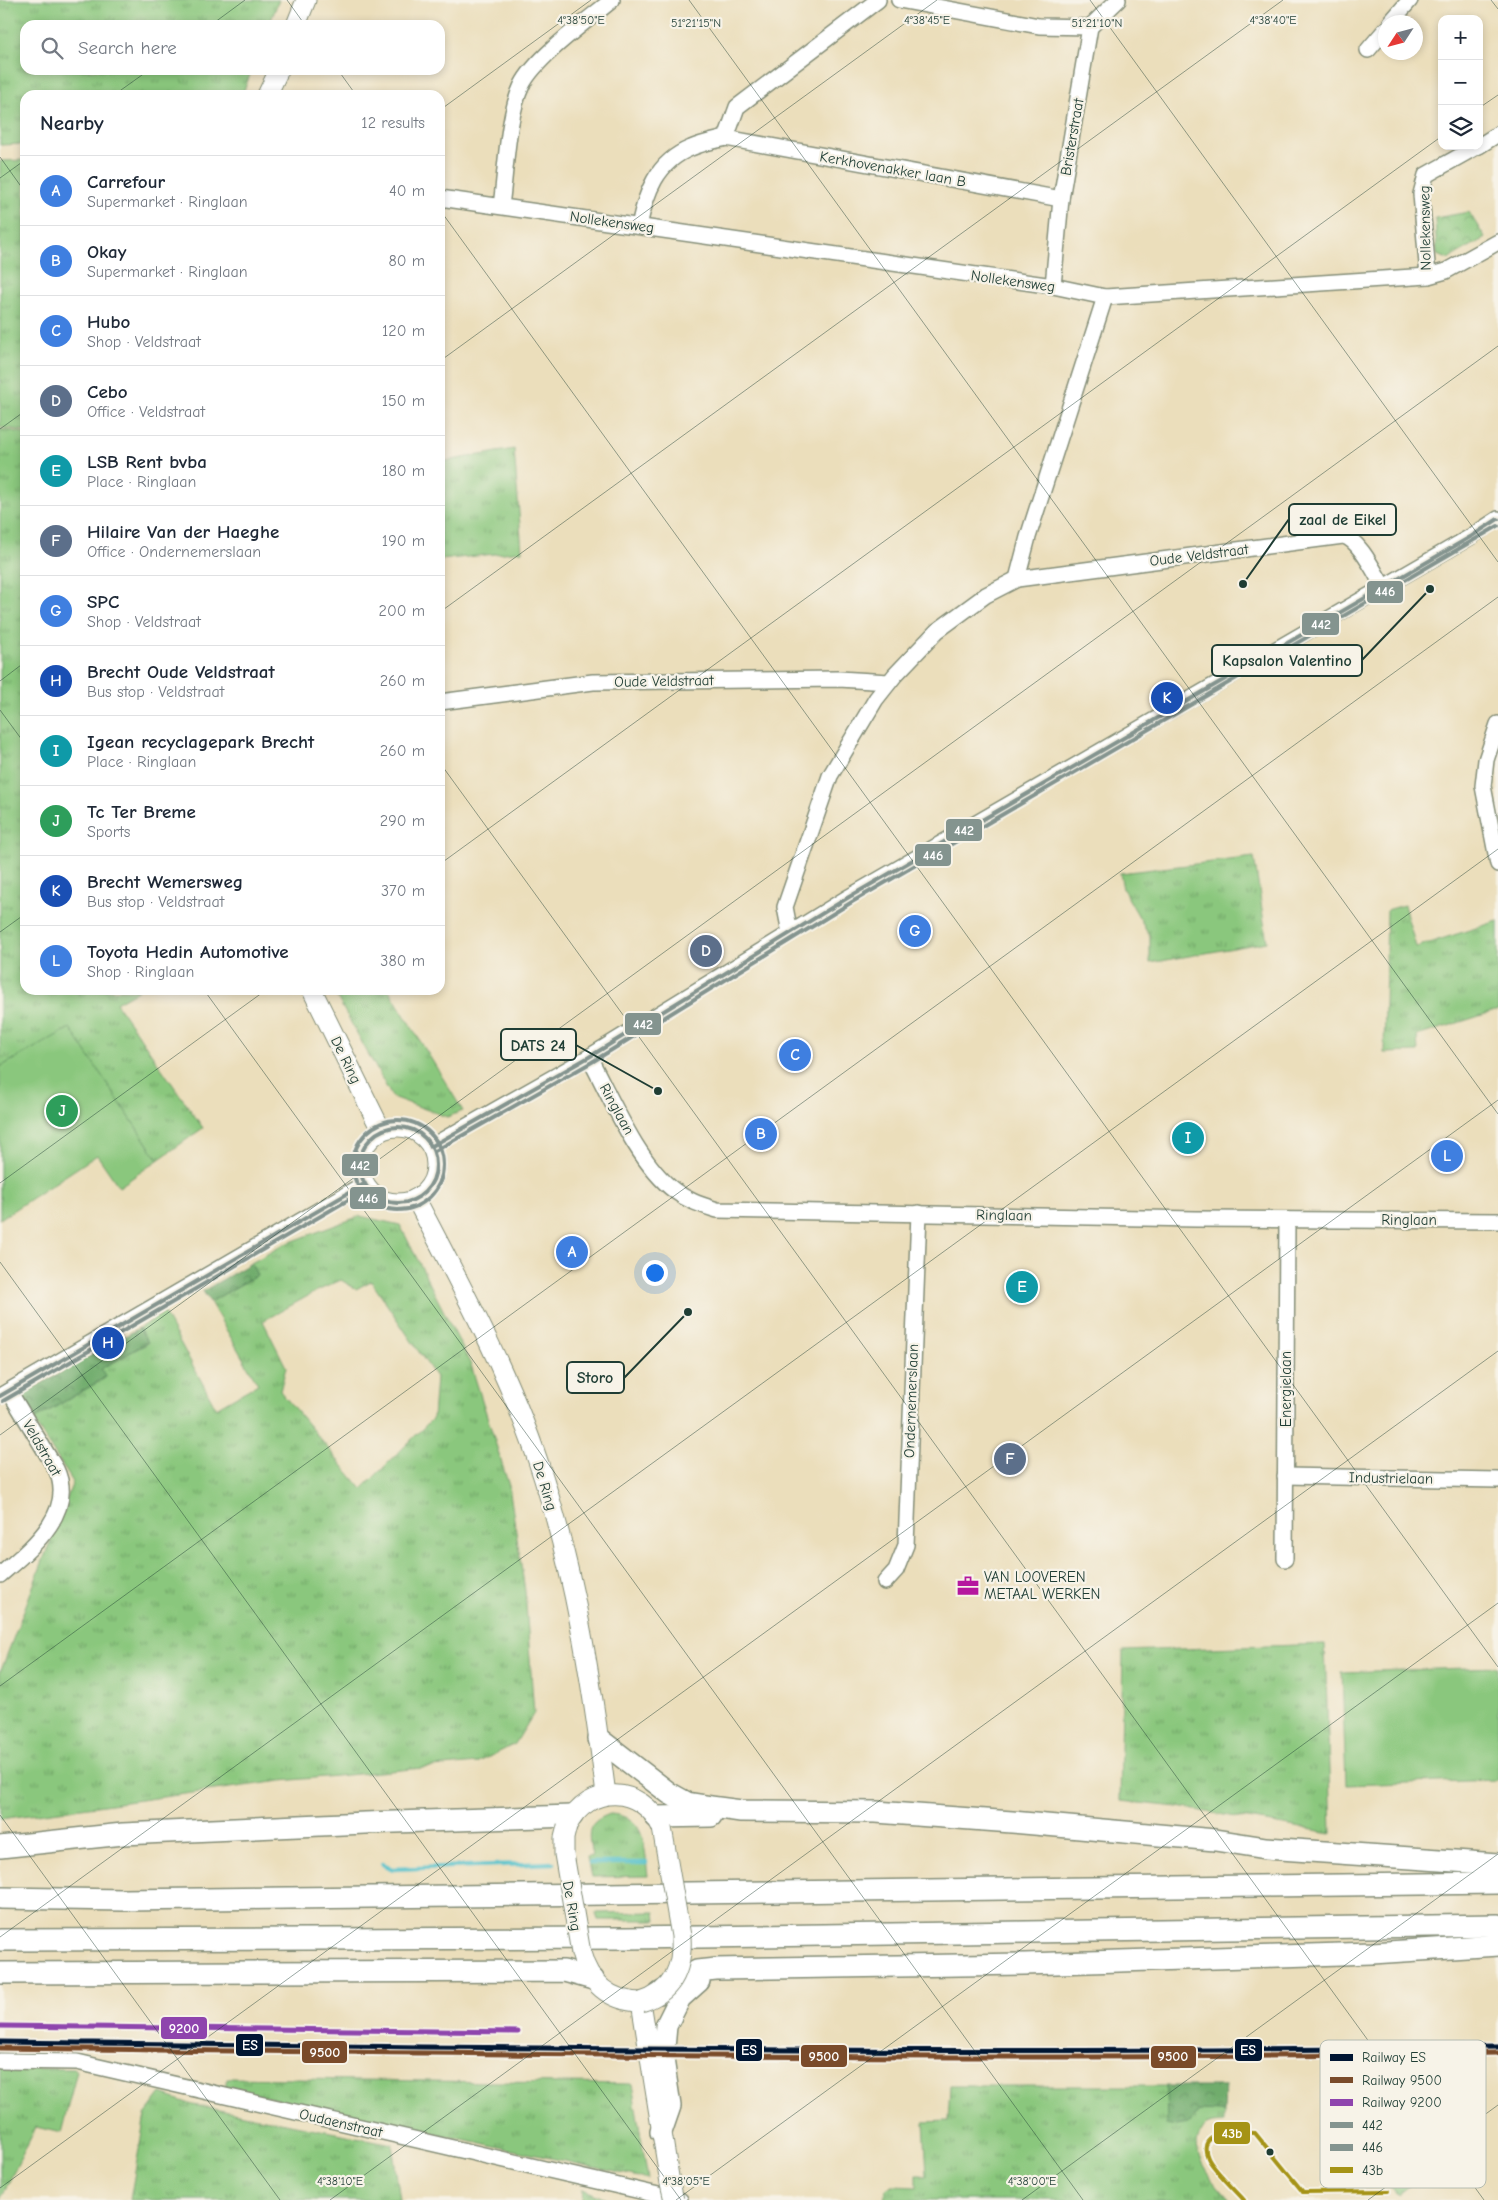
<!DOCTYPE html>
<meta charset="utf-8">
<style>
body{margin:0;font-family:"Comic Neue",sans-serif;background:#f6f6f7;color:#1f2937}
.controls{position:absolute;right:15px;top:15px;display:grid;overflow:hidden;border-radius:10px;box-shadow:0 2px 8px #0003}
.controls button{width:45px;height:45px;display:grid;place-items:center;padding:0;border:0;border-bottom:1px solid #e0e1e3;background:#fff;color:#1f2937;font:25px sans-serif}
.compass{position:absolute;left:1378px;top:15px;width:45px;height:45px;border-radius:50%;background:#fff;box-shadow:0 2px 8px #0003;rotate:234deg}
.you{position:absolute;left:654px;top:1272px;width:18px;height:18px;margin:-12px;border:4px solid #fff;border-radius:50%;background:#1a73e8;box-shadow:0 0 0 8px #1a73e833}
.badge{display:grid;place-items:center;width:32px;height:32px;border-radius:50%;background:#ea580c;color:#fff;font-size:16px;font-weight:700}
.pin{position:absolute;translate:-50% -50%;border:2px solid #fff;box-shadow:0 1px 5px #0006}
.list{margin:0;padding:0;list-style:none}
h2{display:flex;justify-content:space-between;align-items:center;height:65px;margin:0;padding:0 20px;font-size:21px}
h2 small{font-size:16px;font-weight:400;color:#747a83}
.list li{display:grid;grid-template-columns:32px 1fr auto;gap:15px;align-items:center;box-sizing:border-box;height:70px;padding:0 20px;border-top:1px solid #e0e1e3}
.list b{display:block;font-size:19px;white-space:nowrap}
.list p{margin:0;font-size:16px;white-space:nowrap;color:#747a83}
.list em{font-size:16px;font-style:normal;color:#747a83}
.icon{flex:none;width:28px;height:28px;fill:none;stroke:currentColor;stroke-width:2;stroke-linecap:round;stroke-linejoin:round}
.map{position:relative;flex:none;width:1498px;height:2200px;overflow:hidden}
.search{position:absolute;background:#fff;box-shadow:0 2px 8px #0003;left:20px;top:20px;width:425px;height:55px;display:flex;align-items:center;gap:12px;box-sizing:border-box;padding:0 18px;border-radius:15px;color:#747a83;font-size:19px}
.panel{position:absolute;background:#fff;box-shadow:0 2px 8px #0003;left:20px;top:90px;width:425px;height:905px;border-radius:15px}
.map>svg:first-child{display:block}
</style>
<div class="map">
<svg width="1498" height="2200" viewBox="0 0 1498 2200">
<defs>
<pattern id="grass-tufts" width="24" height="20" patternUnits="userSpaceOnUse" patternTransform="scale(1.25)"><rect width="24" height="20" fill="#8ac77d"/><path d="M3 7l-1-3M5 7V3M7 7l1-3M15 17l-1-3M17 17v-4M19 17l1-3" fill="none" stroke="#70a367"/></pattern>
<pattern id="forest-crowns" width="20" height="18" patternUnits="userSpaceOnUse" patternTransform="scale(1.25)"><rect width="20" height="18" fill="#6fac6c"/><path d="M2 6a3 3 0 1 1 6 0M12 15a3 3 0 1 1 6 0" fill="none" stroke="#5b8d5a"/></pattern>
<pattern id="park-crowns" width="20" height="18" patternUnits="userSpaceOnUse" patternTransform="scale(1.25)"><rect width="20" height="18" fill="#8ac77d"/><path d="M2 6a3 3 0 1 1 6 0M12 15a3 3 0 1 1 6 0" fill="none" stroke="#70a367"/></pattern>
</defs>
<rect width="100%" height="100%" fill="#f7f3e8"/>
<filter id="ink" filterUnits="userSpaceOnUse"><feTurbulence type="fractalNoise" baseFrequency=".02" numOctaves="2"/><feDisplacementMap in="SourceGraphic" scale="10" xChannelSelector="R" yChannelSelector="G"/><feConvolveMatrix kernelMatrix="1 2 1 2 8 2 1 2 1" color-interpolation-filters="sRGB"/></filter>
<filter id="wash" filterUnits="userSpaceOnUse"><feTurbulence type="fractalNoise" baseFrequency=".0096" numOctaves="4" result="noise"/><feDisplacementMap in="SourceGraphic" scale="20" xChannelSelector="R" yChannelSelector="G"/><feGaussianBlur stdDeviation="1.12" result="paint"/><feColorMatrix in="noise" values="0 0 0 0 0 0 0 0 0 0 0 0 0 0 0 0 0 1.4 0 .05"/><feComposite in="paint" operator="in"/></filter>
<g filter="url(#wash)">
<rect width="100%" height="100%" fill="#ebdebb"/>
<g fill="url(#grass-tufts)" stroke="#548258" fill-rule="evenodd">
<polygon points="0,0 279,0 269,25 25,25 25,70 252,70 242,95 25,95 25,144 0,145"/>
<polygon points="25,160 25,431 0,427 0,161"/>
<polygon points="0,429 25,433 25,990 139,990 116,1003 203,1128 158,1160 70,1029 0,1067"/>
<polygon points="514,449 522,551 440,560 440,462"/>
<polygon points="1254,857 1267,942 1150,963 1150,936 1123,889 1120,873"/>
<polygon points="1404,905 1416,947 1498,921 1498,1010 1417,1036 1418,1052 1384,1053 1387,910"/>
<polygon points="333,990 389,990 463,1111 447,1117 392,1097"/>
<path d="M360,1216L400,1225L471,1365L509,1486L525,1591L534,1713L515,1744L477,1763L281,1781L0,1819V1673L73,1482L33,1420L105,1378L100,1369L148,1343L139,1328L164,1313L216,1408L258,1384L210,1302L257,1275L251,1263L285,1244ZM341,1280L356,1289L371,1281L436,1377L433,1418L362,1489L280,1391L286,1367L263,1321L317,1291Z"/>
<polygon points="1325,1644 1331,1833 1177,1807 1120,1801 1123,1651"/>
<path d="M610,1814C647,1815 644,1847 648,1876L591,1877L587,1857L592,1856C588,1833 585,1823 610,1814Z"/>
<polygon points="655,1912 656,1920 598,1920 596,1913"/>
<polygon points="0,2068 74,2069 77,2071 61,2133 36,2127 0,2200"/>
<polygon points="227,2078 632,2084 648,2179 225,2088"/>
<path d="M950,2086H1166L1168,2124L1199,2111L1224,2112V2122C1220,2123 1213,2122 1209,2124C1203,2126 1201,2131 1199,2136C1190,2158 1217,2185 1230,2200H884L886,2190L892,2186L917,2187V2175H927L924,2122L948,2121Z"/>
<polygon points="161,2094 193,2105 392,2144 400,2200 130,2200 145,2115"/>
<polygon points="1354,2121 1409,2186 1398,2195 1337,2122"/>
<polygon points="583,2189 608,2200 582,2200"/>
</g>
<g fill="url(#forest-crowns)" stroke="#477450">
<polygon points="251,1263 257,1275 210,1302 203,1291"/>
<polygon points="139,1328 148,1342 101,1369 106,1377 33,1420 20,1396"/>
<polygon points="1166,2086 1225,2086 1224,2112 1199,2111 1188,2124 1177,2126 1167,2124"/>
</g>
<polygon fill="url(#park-crowns)" stroke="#548258" points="1469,212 1485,238 1448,259 1437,255 1435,218"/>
<g fill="#8ac77d" stroke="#548258">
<polygon points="70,1028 158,1160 119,1187 97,1155 0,1219 0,1067"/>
<polygon points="1498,1667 1498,1780 1346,1785 1342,1672"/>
</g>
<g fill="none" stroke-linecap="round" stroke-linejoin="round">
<g stroke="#54c1ca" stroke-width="4.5">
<polyline points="590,1863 646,1863"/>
<polyline points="383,1864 393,1869 553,1863"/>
</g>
</g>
</g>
<g filter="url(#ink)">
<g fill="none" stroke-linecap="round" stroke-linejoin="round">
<g stroke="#858e78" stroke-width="18">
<g id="minor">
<polyline points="899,0 1039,26 1090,27"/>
<polyline points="1391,22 1410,0"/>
<polyline points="1368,50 1386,29"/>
<polyline points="726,138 1061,199"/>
<polyline points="1479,146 1498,134"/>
<polyline points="440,198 1053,286 1105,297 1428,276 1446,271 1498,242"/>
<path d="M501,206C506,171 507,116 522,85C535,58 588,20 612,0"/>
<path d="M639,226C646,193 656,162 691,148C702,143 714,141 726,138L737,107L878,0"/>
<polyline points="1428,276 1421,194 1426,175 1478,146"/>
<polyline points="1053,286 1061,199 1090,27 1118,0"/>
<polyline points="1017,579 1028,537 1105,297"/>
<polyline points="440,702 593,682 839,679 889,682"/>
<polyline points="1498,724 1486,760 1483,786 1498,864"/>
<path d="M790,933L785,907L830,776L876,699L895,675L937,631L986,595L1017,579L1343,536C1359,539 1375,573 1384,588"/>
<path d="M589,1057C611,1098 638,1164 675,1191C688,1201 702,1205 717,1210L1196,1219L1498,1221"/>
<polyline points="432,1146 589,1057 849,897 1472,536 1498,519"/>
<polyline points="0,1396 364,1184"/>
<polyline points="1285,1476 1498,1480"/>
<polyline points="1285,1559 1287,1220"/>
<path d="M0,1575C30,1549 77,1513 56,1469L9,1391"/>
<polyline points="885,1582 896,1570 906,1545 919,1213"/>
<polyline points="0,2061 77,2062 680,2200"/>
</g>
</g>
<g stroke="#858e78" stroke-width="21">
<g id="major">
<polyline points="296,25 306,0"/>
<polyline points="267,95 279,70"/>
<polyline points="312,990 381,1130"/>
<circle cx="398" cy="1165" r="38"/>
<path d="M416,1199C459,1282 508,1372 538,1461C574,1568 592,1682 606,1795"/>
<path d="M567,1826C589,1783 642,1785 662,1828"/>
<path d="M581,1953C589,1983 609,2001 641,2002L670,2183"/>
</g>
</g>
<g stroke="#858e78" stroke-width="24">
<g id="highway">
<polyline points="599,1739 669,1793 687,1803 712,1807 741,1811 876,1812 1012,1822 1215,1840 1266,1848 1498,1864"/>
<polyline points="656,1817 711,1816"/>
<polyline points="0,1847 123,1834 365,1823 572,1816"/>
<polyline points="0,1898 124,1900 1498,1883"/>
<polyline points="0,1940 628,1938 1498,1925"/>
<polyline points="0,1973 564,1971 593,1979"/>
<polyline points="660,1993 697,1971 716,1969 1025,1964 1372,1953 1498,1945"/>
<polyline points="661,2132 670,2106 663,2059 666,2026 680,1998 699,1981"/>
</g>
</g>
<use href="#minor" stroke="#fff" stroke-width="15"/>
<use href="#major" stroke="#fff" stroke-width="19"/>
<use href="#highway" stroke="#fff" stroke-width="21"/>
<g stroke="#858e78" stroke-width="21" stroke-linecap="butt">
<g id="major-bridge">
<polyline points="567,1826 564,1838 564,1854 581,1953"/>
<path d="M641,2002C673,1992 683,1968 681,1936L662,1828"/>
<polyline points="670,2183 674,2200"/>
</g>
</g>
<use href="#major-bridge" stroke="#fff" stroke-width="19"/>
<g stroke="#f7f3e8" stroke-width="8">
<g id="bus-1">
<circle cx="398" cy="1165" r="38"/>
<polyline points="432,1146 589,1057 849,897 1472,536 1498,519"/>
<polyline points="0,1396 364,1184"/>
</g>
</g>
<g stroke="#f7f3e8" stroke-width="8">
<g id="bus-2">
<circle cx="398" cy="1165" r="45"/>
<polyline points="435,1151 592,1062 852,902 1498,526"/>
<polyline points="3,1401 367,1189"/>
</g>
</g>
<g stroke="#f7f3e8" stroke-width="8">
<g id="bus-3">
<polyline points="1303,2192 1388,2191"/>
<path d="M1244,2200C1236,2191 1212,2168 1208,2158C1195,2129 1239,2132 1255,2133L1303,2192"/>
</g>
</g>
<use href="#bus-1" stroke="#84948f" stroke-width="4"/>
<use href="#bus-2" stroke="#84948f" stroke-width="4"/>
<use href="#bus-3" stroke="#a59315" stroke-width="4"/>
<g stroke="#f7f3e8" stroke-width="9">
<path id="rail-1" d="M0,2042C499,2048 999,2055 1498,2047"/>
</g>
<g stroke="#f7f3e8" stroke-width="9">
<path id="rail-2" d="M0,2048C499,2054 999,2062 1498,2053"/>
</g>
<g stroke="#f7f3e8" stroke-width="9">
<polyline id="rail-3" points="0,2026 518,2032"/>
</g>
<use href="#rail-1" stroke="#011633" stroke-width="5"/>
<use href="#rail-2" stroke="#7a4b2a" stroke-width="5"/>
<use href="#rail-3" stroke="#8e44ad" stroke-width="5"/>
</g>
</g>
<path fill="none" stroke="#1f3d34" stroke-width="1" stroke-opacity="0.45" d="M287,0L305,25M689,0L1498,1114M1090,0L1498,562M1491,0L1498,9M211,25L245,0M338,70L356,95M114,95L149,70M1479,108L1498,95M440,110L591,0M0,157L25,192M0,178L25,160M440,210L1498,1667M440,361L937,0M0,429L25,411M440,612L1283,0M0,681L25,662M0,710L25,744M440,763L1484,2200M440,864L1442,136M0,932L25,914M204,990L1083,2200M0,1183L266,990M0,1262L681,2200M0,1435L1498,346M0,1686L1498,597M0,1815L280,2200M0,1937L1498,849M0,2188L1498,1100M330,2200L1498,1351M676,2200L1498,1603M1022,2200L1498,1854M1368,2200L1498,2105"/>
<defs>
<g id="office-bare" transform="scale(1.725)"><path d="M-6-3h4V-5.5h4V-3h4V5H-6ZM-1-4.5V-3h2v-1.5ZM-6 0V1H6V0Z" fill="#b5179e" stroke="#f7f3e8" stroke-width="2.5" paint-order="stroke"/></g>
</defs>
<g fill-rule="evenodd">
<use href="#office-bare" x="968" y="1586"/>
</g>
<circle fill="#1f3d34" stroke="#f7f3e8" stroke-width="2" cx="1270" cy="2152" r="4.5"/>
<g text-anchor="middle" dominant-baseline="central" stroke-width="4.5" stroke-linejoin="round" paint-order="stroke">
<g font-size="15" fill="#1f3d34" stroke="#f7f3e8">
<text transform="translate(1072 137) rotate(-80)">Bristerstraat</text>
<text transform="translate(893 169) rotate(10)">Kerkhovenakker laan B</text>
<text transform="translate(612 222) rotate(8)">Nollekensweg</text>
<text transform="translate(1425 228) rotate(-91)">Nollekensweg</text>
<text transform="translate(1013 281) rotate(8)">Nollekensweg</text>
<text transform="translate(1199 555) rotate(-7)">Oude Veldstraat</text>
<text transform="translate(664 681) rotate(-1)">Oude Veldstraat</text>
<text transform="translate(346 1060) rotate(64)">De Ring</text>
<text transform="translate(617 1109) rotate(61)">Ringlaan</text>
<text transform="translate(1004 1215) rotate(1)">Ringlaan</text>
<text x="1409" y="1220">Ringlaan</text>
<text transform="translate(1286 1389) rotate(-90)">Energielaan</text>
<text transform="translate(911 1401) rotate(-88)">Ondernemerslaan</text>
<text transform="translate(42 1448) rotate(60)">Veldstraat</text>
<text transform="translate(1391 1478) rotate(1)">Industrielaan</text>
<text transform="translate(545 1486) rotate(73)">De Ring</text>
<text transform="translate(572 1906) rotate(80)">De Ring</text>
<text transform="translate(341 2123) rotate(13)">Oudaenstraat</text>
</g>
<g font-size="15" fill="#1f3d34" stroke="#f7f3e8" text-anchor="start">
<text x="984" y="1577">VAN LOOVEREN<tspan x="984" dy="17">METAAL WERKEN</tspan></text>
</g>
</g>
<rect x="1320" y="2040" width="166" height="148" rx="8" fill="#f7f3e8" stroke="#b6bcb2" stroke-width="1"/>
<rect x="1330" y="2054" width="23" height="7" fill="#011633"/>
<rect x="1330" y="2077" width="23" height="6" fill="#7a4b2a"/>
<rect x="1330" y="2099" width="23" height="7" fill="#8e44ad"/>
<rect x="1330" y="2122" width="23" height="6" fill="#84948f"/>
<rect x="1330" y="2144" width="23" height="7" fill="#84948f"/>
<rect x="1330" y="2167" width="23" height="6" fill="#a59315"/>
<g font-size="14" fill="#1f3d34">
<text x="1362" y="2062">Railway ES</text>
<text x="1362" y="2085">Railway 9500</text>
<text x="1362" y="2107">Railway 9200</text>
<text x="1362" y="2130">442</text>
<text x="1362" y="2152">446</text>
<text x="1362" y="2175">43b</text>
</g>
<g font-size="12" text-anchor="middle" fill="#1f3d34" stroke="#f7f3e8" stroke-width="4.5" stroke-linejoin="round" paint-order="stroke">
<text x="927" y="24">4°38'45"E</text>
<text x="581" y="24">4°38'50"E</text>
<text x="1273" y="24">4°38'40"E</text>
<text x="696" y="27">51°21'15"N</text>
<text x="1097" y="27">51°21'10"N</text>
<text x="340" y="2185">4°38'10"E</text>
<text x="686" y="2185">4°38'05"E</text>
<text x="1032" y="2185">4°38'00"E</text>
</g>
<path fill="none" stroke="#1f3d34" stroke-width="2" d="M1243 584L1289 519M1430 589L1362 660M658 1091L576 1045M688 1312L624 1378"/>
<g fill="#1f3d34" stroke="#f7f3e8" stroke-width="2">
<circle cx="1243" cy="584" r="5"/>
<circle cx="1430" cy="589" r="5"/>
<circle cx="658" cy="1091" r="5"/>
<circle cx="688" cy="1312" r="5"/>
</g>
<g fill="#f7f3e8" stroke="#1f3d34" stroke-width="2">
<rect x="1289" y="504" width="107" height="31" rx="5"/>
<rect x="1212" y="645" width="150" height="31" rx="5"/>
<rect x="501" y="1029" width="75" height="31" rx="5"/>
<rect x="567" y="1362" width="57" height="31" rx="5"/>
</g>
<g font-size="16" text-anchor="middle" font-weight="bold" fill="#1f3d34">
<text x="1343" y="525">zaal de Eikel</text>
<text x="1287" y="666">Kapsalon Valentino</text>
<text x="538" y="1051">DATS 24</text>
<text x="595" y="1383">Storo</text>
</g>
<g stroke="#f7f3e8" stroke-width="2">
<rect x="1366" y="580" width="38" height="24" rx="5" fill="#84948f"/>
<rect x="1301" y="612" width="39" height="24" rx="5" fill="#84948f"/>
<rect x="945" y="818" width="38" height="24" rx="5" fill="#84948f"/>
<rect x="914" y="843" width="38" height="24" rx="5" fill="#84948f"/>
<rect x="624" y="1012" width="38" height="24" rx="5" fill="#84948f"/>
<rect x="341" y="1153" width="38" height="24" rx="5" fill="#84948f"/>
<rect x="349" y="1186" width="38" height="24" rx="5" fill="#84948f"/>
<rect x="160" y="2016" width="48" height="24" rx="5" fill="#8e44ad"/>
<rect x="235" y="2033" width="29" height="24" rx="5" fill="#011633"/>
<rect x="1234" y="2038" width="29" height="24" rx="5" fill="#011633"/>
<rect x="735" y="2038" width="28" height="24" rx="5" fill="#011633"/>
<rect x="301" y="2040" width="47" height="24" rx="5" fill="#7a4b2a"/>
<rect x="800" y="2044" width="48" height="24" rx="5" fill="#7a4b2a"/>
<rect x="1150" y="2045" width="47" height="24" rx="5" fill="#7a4b2a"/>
<rect x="1213" y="2121" width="38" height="24" rx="5" fill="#a59315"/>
</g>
<g font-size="14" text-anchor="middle" font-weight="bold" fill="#fff">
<text x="1385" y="596">446</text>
<text x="1321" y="629">442</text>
<text x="964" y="835">442</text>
<text x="933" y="860">446</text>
<text x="643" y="1029">442</text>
<text x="360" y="1170">442</text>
<text x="368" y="1203">446</text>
<text x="184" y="2033">9200</text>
<text x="250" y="2050">ES</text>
<text x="1248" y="2055">ES</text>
<text x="749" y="2055">ES</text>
<text x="325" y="2057">9500</text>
<text x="824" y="2061">9500</text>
<text x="1173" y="2061">9500</text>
<text x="1232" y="2138">43b</text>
</g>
</svg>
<div class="controls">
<button>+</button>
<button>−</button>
<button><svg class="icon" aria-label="layers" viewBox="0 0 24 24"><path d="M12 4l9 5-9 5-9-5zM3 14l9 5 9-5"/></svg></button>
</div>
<svg class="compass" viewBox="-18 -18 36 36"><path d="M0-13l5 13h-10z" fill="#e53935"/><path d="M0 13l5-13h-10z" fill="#747a83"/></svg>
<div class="you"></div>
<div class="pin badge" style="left:572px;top:1252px;background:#3f7fe0">A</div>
<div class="pin badge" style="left:761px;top:1134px;background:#3f7fe0">B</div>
<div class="pin badge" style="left:795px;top:1055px;background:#3f7fe0">C</div>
<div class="pin badge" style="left:706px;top:951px;background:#5c6f8a">D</div>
<div class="pin badge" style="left:1022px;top:1287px;background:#0f9aa8">E</div>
<div class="pin badge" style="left:1010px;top:1459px;background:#5c6f8a">F</div>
<div class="pin badge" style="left:915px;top:931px;background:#3f7fe0">G</div>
<div class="pin badge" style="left:108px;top:1343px;background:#1a4fb4">H</div>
<div class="pin badge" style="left:1188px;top:1138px;background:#0f9aa8">I</div>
<div class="pin badge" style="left:62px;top:1111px;background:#2e9e5b">J</div>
<div class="pin badge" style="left:1167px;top:698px;background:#1a4fb4">K</div>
<div class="pin badge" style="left:1447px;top:1156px;background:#3f7fe0">L</div>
<div class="search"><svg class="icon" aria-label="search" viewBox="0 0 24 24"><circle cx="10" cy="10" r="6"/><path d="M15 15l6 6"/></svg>Search here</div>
<section class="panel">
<h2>Nearby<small>12 results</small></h2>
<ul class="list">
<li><span class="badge" style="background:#3f7fe0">A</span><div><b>Carrefour</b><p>Supermarket · Ringlaan</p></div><em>40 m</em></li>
<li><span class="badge" style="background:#3f7fe0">B</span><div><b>Okay</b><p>Supermarket · Ringlaan</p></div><em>80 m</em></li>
<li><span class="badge" style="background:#3f7fe0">C</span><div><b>Hubo</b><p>Shop · Veldstraat</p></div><em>120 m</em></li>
<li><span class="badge" style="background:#5c6f8a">D</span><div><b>Cebo</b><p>Office · Veldstraat</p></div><em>150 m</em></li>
<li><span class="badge" style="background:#0f9aa8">E</span><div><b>LSB Rent bvba</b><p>Place · Ringlaan</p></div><em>180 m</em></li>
<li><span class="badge" style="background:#5c6f8a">F</span><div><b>Hilaire Van der Haeghe</b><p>Office · Ondernemerslaan</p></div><em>190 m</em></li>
<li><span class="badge" style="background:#3f7fe0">G</span><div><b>SPC</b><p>Shop · Veldstraat</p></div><em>200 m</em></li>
<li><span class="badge" style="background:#1a4fb4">H</span><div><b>Brecht Oude Veldstraat</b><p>Bus stop · Veldstraat</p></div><em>260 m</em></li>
<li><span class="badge" style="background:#0f9aa8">I</span><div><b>Igean recyclagepark Brecht</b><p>Place · Ringlaan</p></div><em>260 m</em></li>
<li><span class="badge" style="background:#2e9e5b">J</span><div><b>Tc Ter Breme</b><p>Sports</p></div><em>290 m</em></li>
<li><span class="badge" style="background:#1a4fb4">K</span><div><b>Brecht Wemersweg</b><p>Bus stop · Veldstraat</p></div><em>370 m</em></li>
<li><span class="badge" style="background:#3f7fe0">L</span><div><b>Toyota Hedin Automotive</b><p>Shop · Ringlaan</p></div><em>380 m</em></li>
</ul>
</section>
</div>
